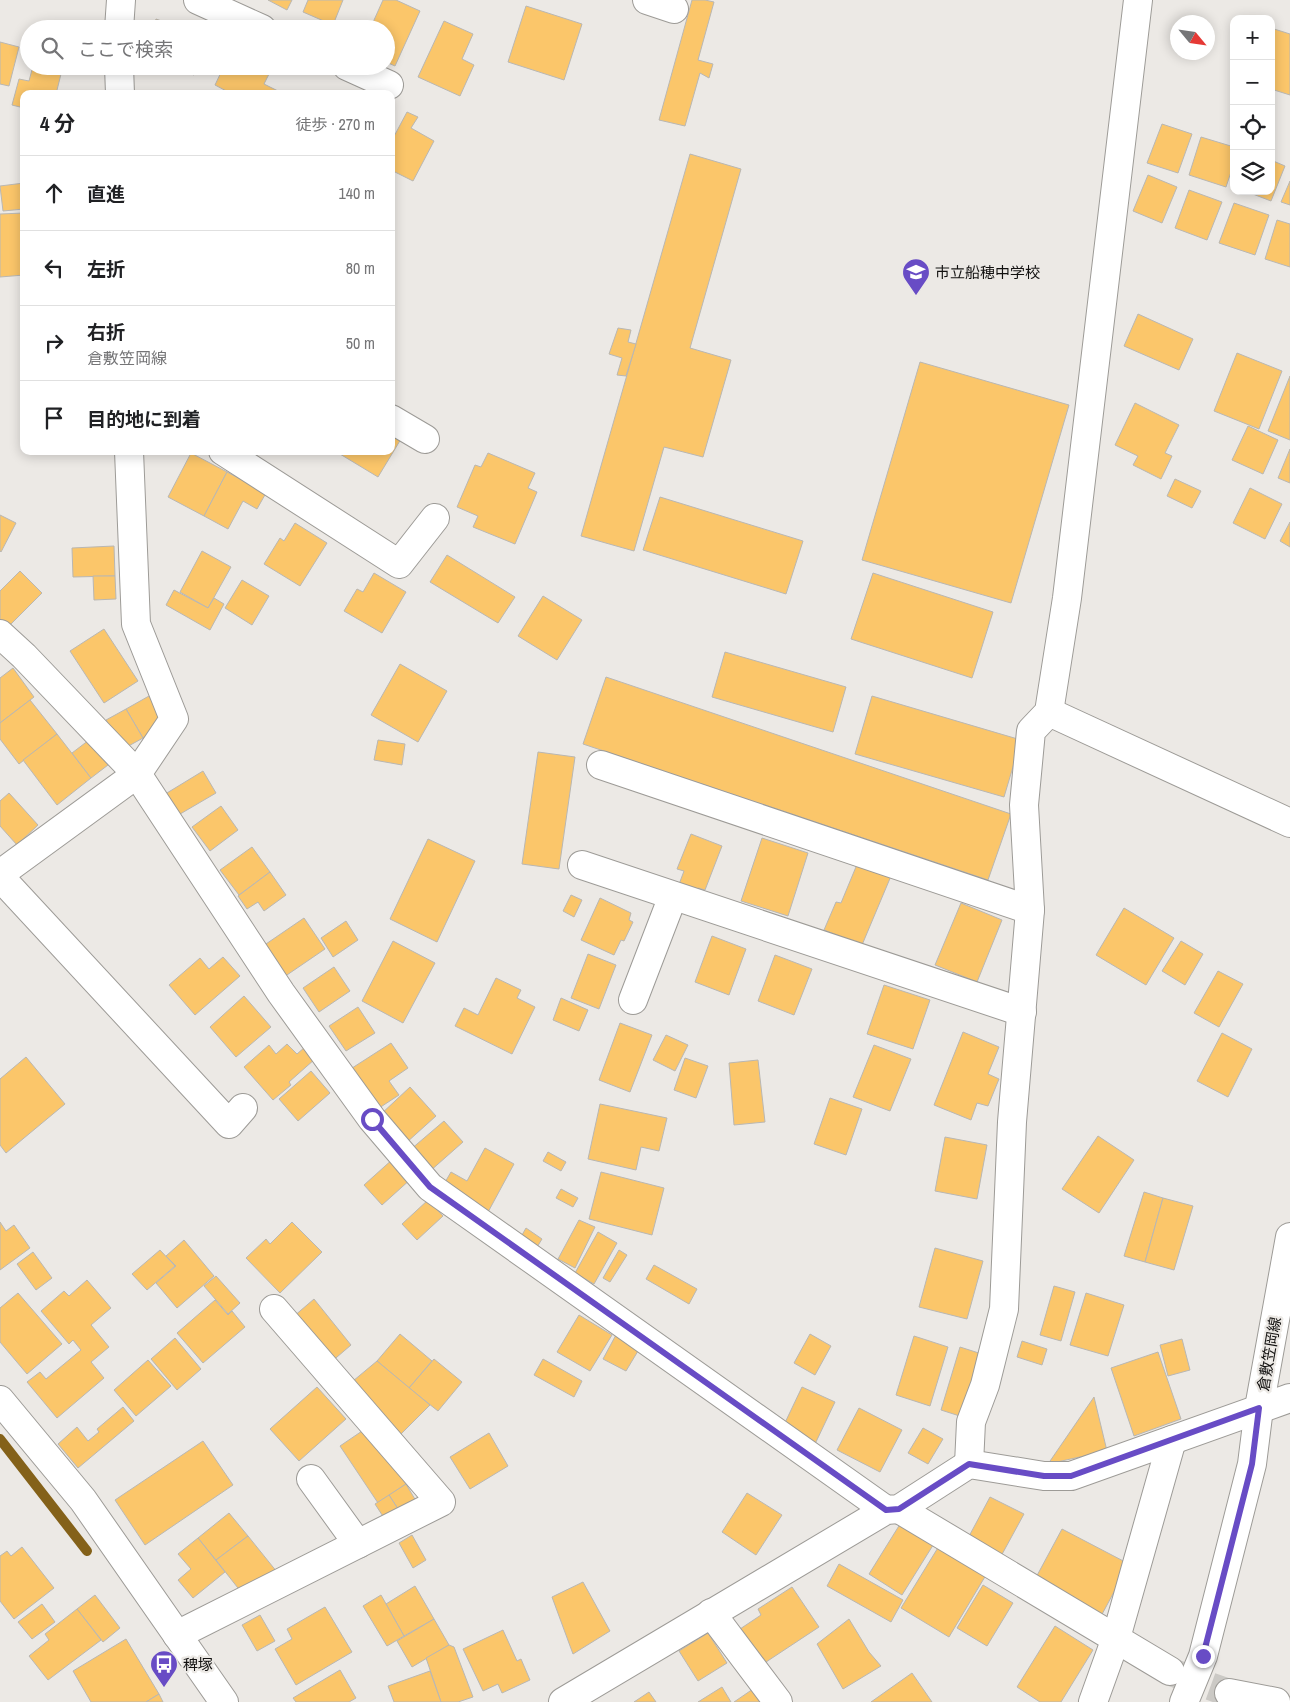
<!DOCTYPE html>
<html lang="ja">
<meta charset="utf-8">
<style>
body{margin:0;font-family:"Archivo Narrow","Noto Sans JP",sans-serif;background:#f2f2f2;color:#202124}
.controls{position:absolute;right:15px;top:15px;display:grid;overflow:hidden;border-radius:10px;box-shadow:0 2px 12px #0003}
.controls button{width:45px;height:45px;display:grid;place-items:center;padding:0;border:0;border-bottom:1px solid #e0e0e0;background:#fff;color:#202124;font:25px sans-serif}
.compass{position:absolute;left:1170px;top:15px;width:45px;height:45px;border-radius:50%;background:#fff;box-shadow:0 2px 12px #0003;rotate:119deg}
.stop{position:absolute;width:15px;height:15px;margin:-11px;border:4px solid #684cc5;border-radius:50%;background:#fff}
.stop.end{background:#684cc5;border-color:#fff;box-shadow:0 1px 5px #0008}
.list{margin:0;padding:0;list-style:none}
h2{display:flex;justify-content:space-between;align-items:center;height:65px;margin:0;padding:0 20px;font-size:21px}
h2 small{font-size:16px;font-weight:400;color:#757577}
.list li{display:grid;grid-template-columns:32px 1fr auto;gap:15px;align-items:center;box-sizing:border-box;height:75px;padding:0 20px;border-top:1px solid #e0e0e0}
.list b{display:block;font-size:19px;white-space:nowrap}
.list p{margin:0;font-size:16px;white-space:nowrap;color:#757577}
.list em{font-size:16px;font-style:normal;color:#757577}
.icon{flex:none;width:28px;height:28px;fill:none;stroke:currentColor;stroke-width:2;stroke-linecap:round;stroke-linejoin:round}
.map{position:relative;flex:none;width:1290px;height:1702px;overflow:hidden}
.search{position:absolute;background:#fff;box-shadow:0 2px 12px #0003;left:20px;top:20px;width:375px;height:55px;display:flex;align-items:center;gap:12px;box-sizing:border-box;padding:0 18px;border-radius:28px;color:#757577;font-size:19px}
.panel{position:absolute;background:#fff;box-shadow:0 2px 12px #0003;left:20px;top:90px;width:375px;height:365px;border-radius:10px}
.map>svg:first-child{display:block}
</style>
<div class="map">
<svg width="1290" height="1702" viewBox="0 0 1290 1702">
<rect width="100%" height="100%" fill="#ece9e5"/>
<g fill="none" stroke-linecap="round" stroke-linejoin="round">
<polyline stroke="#846119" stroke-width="10" points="0,1439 87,1551"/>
</g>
<g fill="#fbc66a" stroke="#b9b7b3">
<polygon points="268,0 292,0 287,10"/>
<polygon points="308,0 343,0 333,25 303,12"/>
<polygon points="383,0 396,0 420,11 395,66 386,62 386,29 370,29"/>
<polygon points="692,0 705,0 714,2 698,60 713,64 709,78 700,73 685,126 659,120"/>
<polygon points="526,6 582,24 564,80 508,62"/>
<polygon points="156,19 184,29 153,29"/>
<polygon points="444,21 473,34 462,59 474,65 460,96 418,77"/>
<polygon points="1271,28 1290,34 1290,95 1271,89"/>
<polygon points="0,42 19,47 9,86 0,84"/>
<polygon points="33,66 63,66 56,94 24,94 24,108 12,105 19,79 29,81"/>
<polygon points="169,66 197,66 194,75"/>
<polygon points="224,66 273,66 264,84 280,92 279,94 232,94 215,85"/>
<polygon points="407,112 418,117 411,128 434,141 413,181 391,170 391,142"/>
<polygon points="1162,124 1192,134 1178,173 1147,163"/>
<polygon points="1201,137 1234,147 1234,163 1226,187 1189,175"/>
<polygon points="690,154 741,169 690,348 731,360 703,457 664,447 634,551 581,536"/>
<polygon points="1271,160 1285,166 1271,201 1245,191 1271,191"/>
<polygon points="1148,175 1177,187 1162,223 1133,211"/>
<polygon points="1290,181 1290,205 1281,202"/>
<polygon points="24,183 24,209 3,211 0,186"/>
<polygon points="1189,190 1222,202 1207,240 1175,228"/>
<polygon points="1234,203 1269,215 1255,255 1219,243"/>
<polygon points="24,213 24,275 0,277 0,214"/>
<polygon points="1277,220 1290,224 1290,267 1265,259"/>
<polygon points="1138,314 1193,339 1179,370 1124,346"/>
<polygon points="618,328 631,330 628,342 636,344 626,376 617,375 622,358 609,354"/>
<polygon points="1237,353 1282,371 1259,429 1214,411"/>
<polygon points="920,362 1069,405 1011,603 862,560"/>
<polygon points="1290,376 1290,440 1268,431"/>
<polygon points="1135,403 1179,425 1165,453 1172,456 1161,479 1133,465 1138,456 1115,445"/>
<polygon points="1248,426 1278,440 1263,474 1232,460"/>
<polygon points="391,433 401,439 378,477 335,451 391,451"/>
<polygon points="1290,449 1290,483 1278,478"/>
<polygon points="191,453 227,472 204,516 168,497"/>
<polygon points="488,453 535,473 528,488 537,492 515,544 473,527 478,516 457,507 475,465 481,467"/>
<polygon points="227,472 266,493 257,509 243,501 228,529 204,516"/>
<polygon points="1175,479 1201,491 1192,508 1167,496"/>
<polygon points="1250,488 1282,504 1265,539 1233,523"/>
<polygon points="660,497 803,541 786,594 643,550"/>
<polygon points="0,515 16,523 1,552 0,551"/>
<polygon points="1290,522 1290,547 1280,541"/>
<polygon points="295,523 327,543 300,586 264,564 280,538 284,541"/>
<polygon points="114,546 115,576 73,577 72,548"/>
<polygon points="202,551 231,567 208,608 180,592"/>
<polygon points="447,555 515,597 498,623 430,582"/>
<polygon points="20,571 42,593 7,628 0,621 0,591"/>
<polygon points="374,573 406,592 382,633 344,611 357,589 363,592"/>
<polygon points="873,573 993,612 972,678 851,639"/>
<polygon points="93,576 115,576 116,599 94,600"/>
<polygon points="242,580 269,596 252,625 225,608"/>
<polygon points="174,590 208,608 214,598 224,604 210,630 166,605"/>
<polygon points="543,596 582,620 557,660 518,636"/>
<polygon points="104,629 138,681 104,703 70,651"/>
<polygon points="725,652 846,687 833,732 712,697"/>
<polygon points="400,664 447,691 418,742 371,715"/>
<polygon points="13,668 34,697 0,723 0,678"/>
<polygon points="606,677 1011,814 988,880 583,744"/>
<polygon points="149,696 165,725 143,738 126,709"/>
<polygon points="872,696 1021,740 1004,797 855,754"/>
<polygon points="30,700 57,734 19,764 0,739 0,723"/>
<polygon points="126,709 143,738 123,749 106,720"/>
<polygon points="57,734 91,778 57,805 23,760"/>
<polygon points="89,740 108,765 91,778 72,753"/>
<polygon points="378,740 405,744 402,765 374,760"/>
<polygon points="538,752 575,757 559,869 522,864"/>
<polygon points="203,771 216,793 175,817 162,796"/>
<polygon points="9,793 38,825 17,845 0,826 0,801"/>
<polygon points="221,806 238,830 210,851 192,827"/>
<polygon points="691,834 722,846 705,890 698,888 696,894 678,887 684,871 677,869"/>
<polygon points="762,838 808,853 788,916 741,901"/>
<polygon points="428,839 475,861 437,942 390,919"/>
<polygon points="252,847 270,872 239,895 220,870"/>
<polygon points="858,862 891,876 862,945 824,930 836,902 841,903"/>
<polygon points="270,872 286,895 264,911 258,902 247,909 238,896"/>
<polygon points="571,895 582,900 574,917 563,911"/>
<polygon points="600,898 631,913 629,920 633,922 624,941 621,940 614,955 581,940"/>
<polygon points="961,903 1002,920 977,982 935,965"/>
<polygon points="1124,908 1174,938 1146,985 1096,955"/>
<polygon points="304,918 325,949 284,977 263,946"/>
<polygon points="346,921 358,940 333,957 321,938"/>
<polygon points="712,936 746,949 729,995 695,982"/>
<polygon points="393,941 435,963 403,1023 362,1001"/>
<polygon points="1181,941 1203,954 1185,985 1162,971"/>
<polygon points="588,954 616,965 599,1009 571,998"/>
<polygon points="775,955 812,969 794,1015 758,1001"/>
<polygon points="223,957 240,976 195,1015 169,985 200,958 209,969"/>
<polygon points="334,967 350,991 319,1012 303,988"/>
<polygon points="1218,971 1243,984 1219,1027 1194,1013"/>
<polygon points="496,978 521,990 517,998 535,1007 512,1054 455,1026 464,1008 478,1015"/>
<polygon points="884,985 930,1000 913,1049 867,1034"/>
<polygon points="244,996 271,1027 236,1057 210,1027"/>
<polygon points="561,998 588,1010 579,1031 553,1020"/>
<polygon points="358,1007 375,1033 346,1051 329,1026"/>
<polygon points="620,1023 652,1035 630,1092 599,1080"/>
<polygon points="963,1032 999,1047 988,1074 999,1079 988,1106 977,1103 971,1120 934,1105"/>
<polygon points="1222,1033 1252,1049 1228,1097 1197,1081"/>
<polygon points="666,1035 688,1045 675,1071 653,1060"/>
<polygon points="391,1043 408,1068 389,1081 399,1095 376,1110 349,1070"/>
<polygon points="287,1044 297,1054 305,1047 315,1059 289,1082 291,1085 273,1100 244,1067 269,1045 276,1054"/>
<polygon points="874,1045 911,1059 890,1111 853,1097"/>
<polygon points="26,1057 65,1104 6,1153 0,1145 0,1079"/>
<polygon points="685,1058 708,1066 696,1098 674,1090"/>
<polygon points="758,1060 765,1122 734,1125 729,1063"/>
<polygon points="311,1071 330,1093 298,1121 279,1099"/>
<polygon points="410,1087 436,1116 406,1143 380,1115"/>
<polygon points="830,1098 862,1109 846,1155 814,1144"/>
<polygon points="600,1104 667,1118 659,1151 641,1147 636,1170 588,1159"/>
<polygon points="444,1121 463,1142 429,1172 410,1150"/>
<polygon points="1098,1136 1134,1160 1099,1213 1062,1189"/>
<polygon points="945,1137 987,1145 977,1199 935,1191"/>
<polygon points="485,1148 514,1164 487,1214 441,1189 451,1172 467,1181"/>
<polygon points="548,1152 566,1162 561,1171 543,1161"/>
<polygon points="394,1158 412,1178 382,1205 364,1185"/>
<polygon points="601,1172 664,1188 652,1235 589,1219"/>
<polygon points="561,1189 578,1198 573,1207 556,1198"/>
<polygon points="1144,1192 1163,1198 1145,1262 1124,1256"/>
<polygon points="1163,1198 1193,1206 1174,1270 1145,1262"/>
<polygon points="428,1200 443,1216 417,1240 402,1224"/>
<polygon points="579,1220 595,1227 575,1268 558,1259"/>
<polygon points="0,1222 6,1231 14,1225 30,1248 0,1270"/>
<polygon points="292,1222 322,1252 280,1293 246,1258 266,1239 270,1244"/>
<polygon points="526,1228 542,1239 534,1252 518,1242"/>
<polygon points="598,1232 617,1243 594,1284 575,1273"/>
<polygon points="184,1240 214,1276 177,1308 156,1283 176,1266 166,1256"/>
<polygon points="935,1248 983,1261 967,1319 919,1307"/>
<polygon points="160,1250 175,1266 147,1290 132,1274"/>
<polygon points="619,1250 627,1255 610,1282 603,1278"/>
<polygon points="33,1252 52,1278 36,1290 17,1264"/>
<polygon points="654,1265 697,1289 689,1304 646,1279"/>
<polygon points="216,1276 240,1303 228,1314 204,1286"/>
<polygon points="87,1280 111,1308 91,1325 109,1347 91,1362 104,1378 57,1418 27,1382 40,1372 46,1379 81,1350 73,1340 69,1344 41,1311 64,1291 69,1296"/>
<polygon points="1054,1286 1075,1292 1061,1341 1040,1335"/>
<polygon points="18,1293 62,1344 27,1374 0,1342 0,1308"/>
<polygon points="1086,1293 1124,1305 1108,1356 1070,1345"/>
<polygon points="314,1299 351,1345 330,1363 293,1317"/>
<polygon points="215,1300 228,1315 232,1311 245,1327 203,1363 177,1333"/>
<polygon points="579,1315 612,1335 590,1371 557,1352"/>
<polygon points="617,1333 641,1346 626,1371 603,1359"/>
<polygon points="400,1334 432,1361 409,1388 377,1361"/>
<polygon points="810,1334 831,1346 815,1375 794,1363"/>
<polygon points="914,1336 948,1347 930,1406 896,1395"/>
<polygon points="175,1338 201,1369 177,1390 151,1359"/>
<polygon points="1182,1339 1190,1370 1168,1376 1160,1345"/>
<polygon points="1022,1341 1047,1349 1042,1365 1017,1357"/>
<polygon points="960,1347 985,1355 966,1418 941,1410"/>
<polygon points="1158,1352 1181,1419 1134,1436 1111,1368"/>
<polygon points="434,1359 462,1382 438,1411 409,1388"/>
<polygon points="543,1359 582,1381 574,1397 534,1375"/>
<polygon points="148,1360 171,1386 136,1416 114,1390"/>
<polygon points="377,1361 430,1405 400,1435 353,1381"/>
<polygon points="317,1387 346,1419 299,1461 270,1429"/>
<polygon points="802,1387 835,1402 815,1444 782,1429"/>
<polygon points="1094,1397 1107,1451 1048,1464"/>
<polygon points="123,1407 134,1421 78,1468 58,1444 77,1427 88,1441 99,1432 97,1429"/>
<polygon points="859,1408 902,1430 880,1472 837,1450"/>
<polygon points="368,1427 406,1484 378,1503 340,1446"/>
<polygon points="923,1428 943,1439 928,1464 908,1453"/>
<polygon points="489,1433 508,1466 470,1489 450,1457"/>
<polygon points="203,1441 233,1485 145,1545 115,1500"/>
<polygon points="406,1484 416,1501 400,1512 389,1495"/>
<polygon points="747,1493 782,1515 756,1555 722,1532"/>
<polygon points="389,1495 400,1512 386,1521 375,1504"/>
<polygon points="990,1497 1024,1514 1000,1558 967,1540"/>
<polygon points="229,1513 248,1536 216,1560 198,1538"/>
<polygon points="902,1521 935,1542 902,1595 869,1574"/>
<polygon points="1062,1529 1129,1564 1100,1618 1033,1583"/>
<polygon points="412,1535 426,1560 413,1568 399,1543"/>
<polygon points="248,1536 277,1572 245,1597 216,1560"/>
<polygon points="198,1538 225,1572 193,1598 178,1580 191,1569 178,1554"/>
<polygon points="939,1546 986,1575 949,1637 901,1608"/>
<polygon points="22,1547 54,1588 14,1619 0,1601 0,1556 7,1551 11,1556"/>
<polygon points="839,1564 903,1600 891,1622 827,1586"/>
<polygon points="583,1582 610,1631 573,1654 552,1597"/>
<polygon points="983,1585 1013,1603 987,1646 957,1628"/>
<polygon points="415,1586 434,1619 404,1636 386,1604"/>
<polygon points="792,1587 819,1627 760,1666 737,1631 761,1615 758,1609"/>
<polygon points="95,1595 120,1628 103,1642 77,1609"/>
<polygon points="381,1595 404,1636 387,1646 363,1606"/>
<polygon points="42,1604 55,1622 32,1639 18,1622"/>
<polygon points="325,1607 352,1652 296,1685 275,1649 292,1639 287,1629"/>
<polygon points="77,1609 101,1640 48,1680 29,1656 49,1640 45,1634"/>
<polygon points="260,1615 275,1641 257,1651 242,1625"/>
<polygon points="434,1619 449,1645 412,1667 397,1641"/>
<polygon points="849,1619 869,1652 881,1666 843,1689 817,1644"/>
<polygon points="1055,1626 1093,1650 1061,1702 1040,1702 1017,1687"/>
<polygon points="503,1630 517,1661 521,1659 530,1680 502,1693 498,1684 483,1691 463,1649"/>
<polygon points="708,1633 727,1663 698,1681 679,1651"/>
<polygon points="126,1639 159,1694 146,1702 91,1702 73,1671"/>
<polygon points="449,1645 454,1647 473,1697 458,1702 441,1702 426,1658"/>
<polygon points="340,1670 356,1698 349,1702 296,1702 293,1698"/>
<polygon points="430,1671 441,1702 394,1702 388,1686"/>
<polygon points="912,1673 932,1702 871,1702"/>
<polygon points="722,1687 731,1702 698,1702"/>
<polygon points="753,1689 761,1702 734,1702"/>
<polygon points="649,1692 656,1702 634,1702"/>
<polygon points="159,1694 163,1702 146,1702"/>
</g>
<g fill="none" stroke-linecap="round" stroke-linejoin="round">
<polyline stroke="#cbc9c5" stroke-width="28" stroke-dasharray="28 14" stroke-linecap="butt" points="1171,1672 1229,1693"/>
<g stroke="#9d9b97" stroke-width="30">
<g id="street">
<polyline points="198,0 262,29"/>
<polyline points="647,0 674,9"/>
<polyline points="119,29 121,0"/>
<polyline points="119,66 120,94"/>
<polyline points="347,66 389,85"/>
<polyline points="391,419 425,439"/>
<polyline points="223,451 399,564 435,518"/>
<polyline points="0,634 24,656 137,774 281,993 372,1119 430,1187 886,1510"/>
<polyline points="1049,712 1290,823"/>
<polyline points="601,765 1030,910"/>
<polyline points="582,865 1022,1012"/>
<polyline points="0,874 137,774 174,719 136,624 129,451"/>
<polyline points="0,877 229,1124 243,1108"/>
<polyline points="633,1000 673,896"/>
<polyline points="0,1400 83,1500 224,1702"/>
<polyline points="969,1464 971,1422 985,1385 1004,1309 1012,1122 1030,910 1024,805 1031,731 1049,712 1067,598 1138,0"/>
<polyline points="311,1479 358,1544"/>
<polyline points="899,1509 1170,1671"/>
<polyline points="711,1613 778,1702"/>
<polyline points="177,1635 441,1502 274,1309"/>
<polyline points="1229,1693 1276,1702"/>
<polyline points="563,1702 886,1510 899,1509 969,1464 1044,1476 1071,1476 1290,1398"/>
<polyline points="1093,1702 1116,1638 1172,1440"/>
</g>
</g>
<g stroke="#9d9b97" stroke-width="30">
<polyline id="primary" points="1184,1702 1203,1656 1252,1464 1259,1408 1290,1237"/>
</g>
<use href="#street" stroke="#fff" stroke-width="28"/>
<use href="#primary" stroke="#fff" stroke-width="28"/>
</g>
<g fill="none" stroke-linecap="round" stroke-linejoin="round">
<polyline stroke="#684cc5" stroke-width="6" points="372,1119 430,1187 886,1510 899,1509 969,1464 1044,1476 1071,1476 1259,1408 1252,1464 1203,1656"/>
</g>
<defs>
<g id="school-pin" transform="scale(1.4375)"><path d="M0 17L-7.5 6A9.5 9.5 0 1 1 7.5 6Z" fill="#684cc5" stroke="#ece9e5"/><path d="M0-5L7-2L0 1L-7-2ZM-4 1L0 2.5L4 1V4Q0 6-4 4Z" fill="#fff"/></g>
<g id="bus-pin" transform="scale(1.4375)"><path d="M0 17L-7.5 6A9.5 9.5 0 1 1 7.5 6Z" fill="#684cc5" stroke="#ece9e5"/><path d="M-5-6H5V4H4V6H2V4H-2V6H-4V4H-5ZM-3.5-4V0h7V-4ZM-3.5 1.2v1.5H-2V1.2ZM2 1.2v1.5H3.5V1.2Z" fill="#fff"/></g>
</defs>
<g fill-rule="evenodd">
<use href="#school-pin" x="916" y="272"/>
<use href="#bus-pin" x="164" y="1664"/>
</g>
<g text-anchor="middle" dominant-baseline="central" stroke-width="4.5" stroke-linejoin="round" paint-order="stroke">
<g font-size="15" fill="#121110" stroke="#ece9e5" text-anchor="start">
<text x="935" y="272">市立船穂中学校</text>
<text x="183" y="1664">稗塚</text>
</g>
<g font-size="15" fill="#121110" stroke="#ece9e5">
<text transform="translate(1269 1354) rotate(-80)">倉敷笠岡線</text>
</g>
</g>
</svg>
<div class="controls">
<button>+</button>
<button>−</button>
<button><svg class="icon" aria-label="locate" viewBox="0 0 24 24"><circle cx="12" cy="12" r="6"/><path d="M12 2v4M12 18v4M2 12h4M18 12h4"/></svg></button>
<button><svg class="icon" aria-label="layers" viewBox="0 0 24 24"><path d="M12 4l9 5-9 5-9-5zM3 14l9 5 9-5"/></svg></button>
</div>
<svg class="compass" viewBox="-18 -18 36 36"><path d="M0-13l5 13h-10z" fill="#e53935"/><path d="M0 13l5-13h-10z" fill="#757577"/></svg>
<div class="stop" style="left:372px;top:1119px"></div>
<div class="stop end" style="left:1203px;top:1656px"></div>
<div class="search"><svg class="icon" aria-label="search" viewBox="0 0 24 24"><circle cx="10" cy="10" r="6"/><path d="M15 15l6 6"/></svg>ここで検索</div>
<section class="panel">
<h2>4 分<small>徒歩 · 270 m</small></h2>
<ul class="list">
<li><svg class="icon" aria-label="ahead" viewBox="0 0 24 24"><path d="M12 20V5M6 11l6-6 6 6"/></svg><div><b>直進</b></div><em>140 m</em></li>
<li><svg class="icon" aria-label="left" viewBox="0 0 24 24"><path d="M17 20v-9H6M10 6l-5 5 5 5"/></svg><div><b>左折</b></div><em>80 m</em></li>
<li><svg class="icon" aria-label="right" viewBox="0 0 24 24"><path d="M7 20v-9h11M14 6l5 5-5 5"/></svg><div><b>右折</b><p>倉敷笠岡線</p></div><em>50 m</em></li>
<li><svg class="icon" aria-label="arrive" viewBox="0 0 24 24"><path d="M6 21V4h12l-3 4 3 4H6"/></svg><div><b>目的地に到着</b></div></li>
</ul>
</section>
</div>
